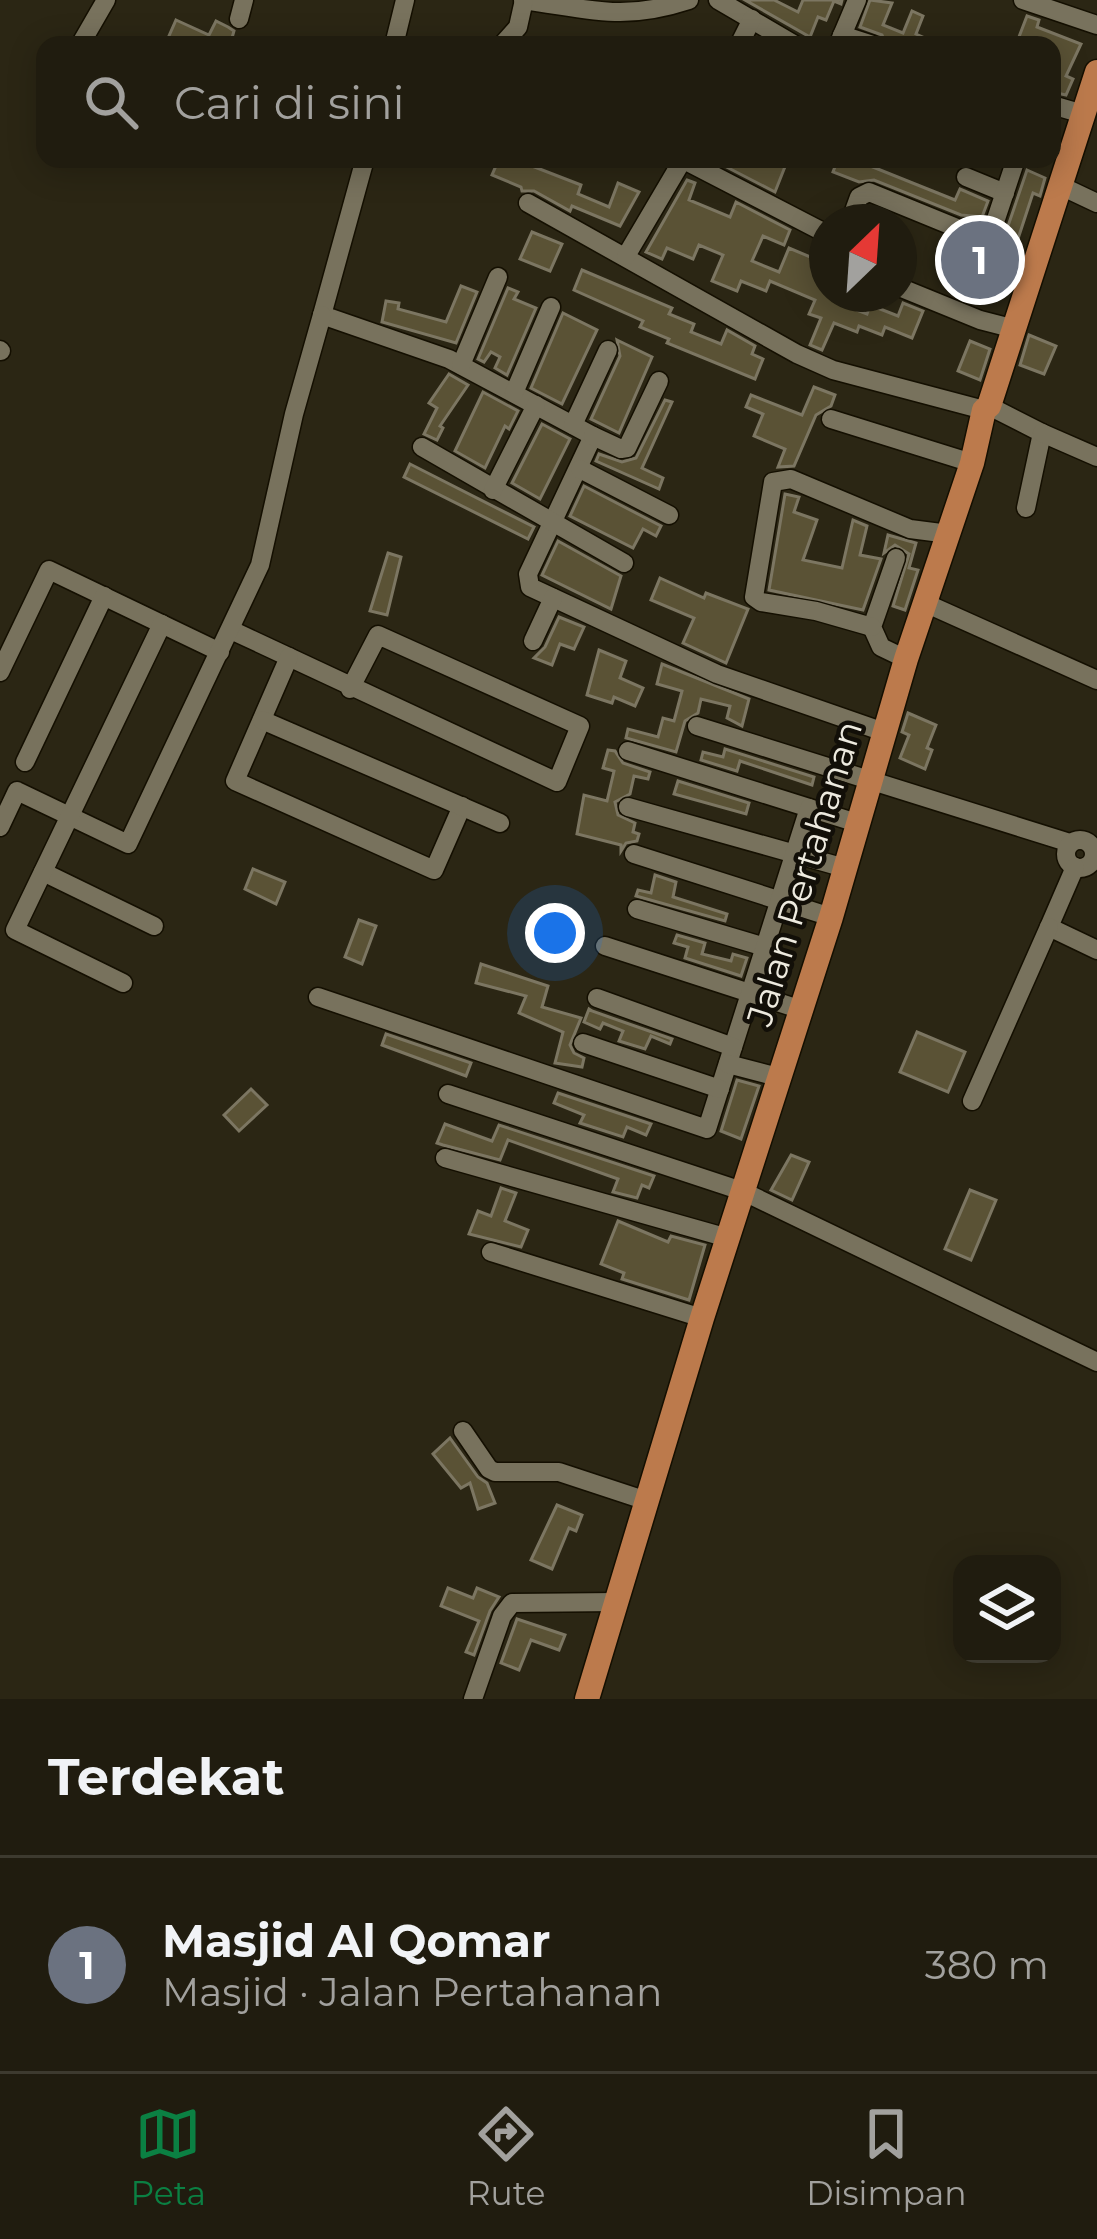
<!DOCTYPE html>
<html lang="id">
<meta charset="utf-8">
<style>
body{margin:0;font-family:Montserrat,sans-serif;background:#282518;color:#f1f3f6}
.controls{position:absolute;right:36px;bottom:36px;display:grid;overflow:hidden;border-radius:24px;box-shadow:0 6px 30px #0003}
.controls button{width:108px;height:108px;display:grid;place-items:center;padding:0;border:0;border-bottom:3px solid #3d3a2f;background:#201c0f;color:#f1f3f6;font:60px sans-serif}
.compass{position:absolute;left:809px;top:204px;width:108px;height:108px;border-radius:50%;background:#201c0f;box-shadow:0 6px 30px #0003;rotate:25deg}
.you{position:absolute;left:555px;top:933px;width:42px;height:42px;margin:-30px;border:9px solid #fff;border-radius:50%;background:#1a73e8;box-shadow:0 0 0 18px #1a73e833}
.badge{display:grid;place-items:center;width:78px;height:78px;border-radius:50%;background:#0b8043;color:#fff;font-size:39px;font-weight:700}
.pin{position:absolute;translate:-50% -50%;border:6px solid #fff;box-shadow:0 3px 12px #0006}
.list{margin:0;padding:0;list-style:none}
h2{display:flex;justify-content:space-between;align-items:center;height:156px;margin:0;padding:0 48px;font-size:51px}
h2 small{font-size:39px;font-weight:400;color:#a2a19e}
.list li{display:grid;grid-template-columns:78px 1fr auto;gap:36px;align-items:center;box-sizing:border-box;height:216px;padding:0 48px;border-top:3px solid #3d3a2f}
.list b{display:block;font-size:45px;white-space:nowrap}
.list p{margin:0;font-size:39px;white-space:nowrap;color:#a2a19e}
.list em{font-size:39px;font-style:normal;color:#a2a19e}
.icon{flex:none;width:66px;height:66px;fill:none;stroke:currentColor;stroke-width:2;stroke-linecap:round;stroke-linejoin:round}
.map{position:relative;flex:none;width:1097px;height:1699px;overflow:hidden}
.search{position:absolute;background:#201c0f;box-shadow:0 6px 30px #0003;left:36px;right:36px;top:36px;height:132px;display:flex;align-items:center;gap:30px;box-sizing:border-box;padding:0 42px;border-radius:24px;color:#a2a19e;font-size:45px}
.sheet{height:372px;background:#201c0f}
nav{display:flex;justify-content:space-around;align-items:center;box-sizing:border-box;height:168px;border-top:3px solid #3d3a2f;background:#201c0f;font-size:33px;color:#a2a19e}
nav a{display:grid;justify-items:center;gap:6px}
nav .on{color:#0b8043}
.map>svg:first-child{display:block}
</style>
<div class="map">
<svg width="1097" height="1699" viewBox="0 0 1097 1699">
<rect width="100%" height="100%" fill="#2b2614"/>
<g fill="#5a5235" stroke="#7c7662" stroke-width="3">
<polygon points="745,0 774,0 798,12 803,0 842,0 841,4 834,1 826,20 818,17 810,37"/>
<polygon points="870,0 892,3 883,25 903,33 912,11 923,16 916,34 941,45 886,45 882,35 860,27"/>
<polygon points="1027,16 1039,20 1037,27 1081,44 1066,76 1073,79 1066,95 1052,92 1052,45 1017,42"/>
<polygon points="176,20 209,35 216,21 228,27 234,31 230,45 165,45"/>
<polygon points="499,159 514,159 581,185 578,194 609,207 618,183 639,192 620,226 572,206 570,211 534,191 522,191 521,187 492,175"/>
<polygon points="711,159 788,159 775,192"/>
<polygon points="838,159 853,159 955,200 960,189 988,201 982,217 961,215 874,180 859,182 833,172"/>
<polygon points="1027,170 1045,178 1040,196 1033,193 1014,251 993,243 1007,229"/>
<polygon points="687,180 695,183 689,200 730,217 736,202 790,230 784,245 763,236 752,261 779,272 789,248 827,264 827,294 844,298 841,304 867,314 870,305 898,316 903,303 923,311 912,338 885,327 882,335 859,326 857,332 834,323 822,350 810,345 821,318 809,314 815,300 770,281 766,291 741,281 737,291 712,281 723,255 699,245 693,259 667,248 662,259 646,252"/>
<polygon points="532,232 562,244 550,271 520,259"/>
<polygon points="582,270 672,308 669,314 694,324 691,332 721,344 727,330 755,346 752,354 763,359 755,379 667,343 669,339 640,327 643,321 574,290"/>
<polygon points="461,286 477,292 456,343 382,322 386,301 399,303 398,309 446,322"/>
<polygon points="508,288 518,292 514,299 536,308 507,375 495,368 500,357 491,352 484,362 478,359"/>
<polygon points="563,313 597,330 562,404 531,388"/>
<polygon points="1029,335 1056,346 1044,374 1020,365"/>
<polygon points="617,340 652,357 619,433 591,419 620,356"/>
<polygon points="970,341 990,349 980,380 958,371"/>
<polygon points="449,374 468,385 440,426 443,428 437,440 424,434 437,408 429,403"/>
<polygon points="814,387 835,395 831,406 816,415 794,466 778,467 785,449 754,436 763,414 746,407 751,395 802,415"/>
<polygon points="483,392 518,411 509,429 505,426 485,468 455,451"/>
<polygon points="665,400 672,402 642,468 663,478 659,489 596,461 599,454 622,462 636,458"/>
<polygon points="542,424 570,439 540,499 512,483"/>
<polygon points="410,464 534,527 528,539 404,477"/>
<polygon points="584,486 661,526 656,536 643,529 633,548 570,516"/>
<polygon points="785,494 799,497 794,512 817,520 803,560 842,568 853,520 867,526 860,555 881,559 863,610 769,590"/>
<polygon points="888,535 916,543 909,568 918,570 905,610 893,606 909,554 895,545 884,553"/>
<polygon points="558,541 621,576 611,609 542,575"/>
<polygon points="388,553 401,557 387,615 370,611"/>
<polygon points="660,578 704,598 706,593 748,609 726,663 683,643 694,618 651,600"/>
<polygon points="559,617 584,627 574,649 560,644 552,665 534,658 545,647"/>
<polygon points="599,650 626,661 620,678 643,688 635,706 614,697 612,703 587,695"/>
<polygon points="662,664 749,699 742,726 727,718 730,706 701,699 698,713 685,721 676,752 626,738 628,729 658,737 663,718 674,721 682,691 657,684"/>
<polygon points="908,713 936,725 927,748 932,750 925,769 900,758 909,735 902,732"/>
<polygon points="725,749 814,777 812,785 740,761 737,771 701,760 703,752 723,757"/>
<polygon points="608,750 615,751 623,763 650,772 648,779 634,776 630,794 615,802 618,815 635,823 633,832 639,834 637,841 626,843 621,851 621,845 577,834 584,795 607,801 614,771 603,768"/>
<polygon points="678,781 749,803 746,814 674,794"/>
<polygon points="253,869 285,882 276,904 245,889"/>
<polygon points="655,875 676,882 673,897 727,914 725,921 636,896 638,890 651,893"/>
<polygon points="359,920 376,926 362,964 345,957"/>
<polygon points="677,935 705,943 702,954 731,961 733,954 747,958 741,976 685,958 688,947 674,943"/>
<polygon points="481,964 548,986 542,1007 581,1018 570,1045 574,1053 584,1058 582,1067 555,1063 563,1032 519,1013 526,996 476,983"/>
<polygon points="589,1009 592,1011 672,1039 670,1044 651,1036 645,1049 619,1041 623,1031 603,1023 600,1029 584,1022"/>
<polygon points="917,1032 965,1052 948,1092 900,1072"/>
<polygon points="386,1034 471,1063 466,1076 382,1045"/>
<polygon points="737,1080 759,1086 741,1139 721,1131"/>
<polygon points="251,1089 267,1105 239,1131 224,1115"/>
<polygon points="558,1093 651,1124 646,1135 627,1127 623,1137 580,1123 584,1115 554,1103"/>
<polygon points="445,1124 492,1141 499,1125 654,1176 649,1188 642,1185 637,1198 613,1192 618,1179 508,1140 500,1160 443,1145 437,1143"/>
<polygon points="791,1155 809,1162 792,1200 771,1190"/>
<polygon points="501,1188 516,1193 505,1221 528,1230 521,1247 469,1234 478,1211 491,1216"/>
<polygon points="970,1190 996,1200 971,1260 945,1249"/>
<polygon points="618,1221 668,1242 671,1236 705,1245 689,1300 622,1279 624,1273 601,1264"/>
<polygon points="450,1438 478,1477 487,1483 495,1503 478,1509 470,1483 461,1488 433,1454"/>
<polygon points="557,1505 582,1515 576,1531 569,1528 552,1569 531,1560"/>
<polygon points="448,1588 473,1598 477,1588 499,1597 490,1611 474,1655 466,1652 479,1621 441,1606"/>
<polygon points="517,1619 565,1635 559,1650 531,1640 519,1670 501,1663"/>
</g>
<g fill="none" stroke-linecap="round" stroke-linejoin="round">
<g stroke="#140f01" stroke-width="21">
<g id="minor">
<path d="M523,0C590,9 622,22 689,0"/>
<polyline points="718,0 795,45"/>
<polyline points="1023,0 1097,25"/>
<polyline points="239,19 244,0"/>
<polyline points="842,35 873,45"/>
<polyline points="80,45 106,0"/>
<polyline points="394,45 405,0"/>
<polyline points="502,45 518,27 524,0"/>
<polyline points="739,45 752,19"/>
<polyline points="838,45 857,0"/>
<polyline points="1052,105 1083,114"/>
<polyline points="365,159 322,315 449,359 593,436 528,574 530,587 717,674 884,732"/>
<polyline points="682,159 827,234"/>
<polyline points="966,177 1005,193"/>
<polyline points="1061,186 1097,203"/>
<polyline points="528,203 797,354 833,370 984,410"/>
<polyline points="850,222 859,197 869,192 957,228 984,233 994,225 1016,159"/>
<polyline points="626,256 682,161"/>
<polyline points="899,287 980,320 1015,329"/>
<polyline points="0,350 1,351"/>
<polyline points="461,365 498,277"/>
<polyline points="514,393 551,307"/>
<polyline points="989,406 1042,433 1026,508"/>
<polyline points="831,419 972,463"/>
<polyline points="573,425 608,350"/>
<polyline points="1042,433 1097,457"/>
<polyline points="593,436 621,449 627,448 659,381"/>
<polyline points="422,447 624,563"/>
<polyline points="580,469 669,515"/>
<polyline points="493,490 536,405"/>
<polyline points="896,558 872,627 881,647 906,659"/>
<polyline points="925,603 1097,680"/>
<polyline points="872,627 816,611 761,602 754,597 773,482 791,479 910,529 949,534"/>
<polyline points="231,630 557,782 580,726 378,635 350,689"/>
<polyline points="533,641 553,598"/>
<polyline points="289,657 235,781 434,870 462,806"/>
<polyline points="0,672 49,570 220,652"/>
<polyline points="262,720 500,823"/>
<polyline points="697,726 1070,843"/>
<polyline points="628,751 857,823"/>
<polyline points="25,762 104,596"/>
<polyline points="628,807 845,868"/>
<polyline points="0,827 17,791 128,844 260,565 294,414 322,315"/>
<circle cx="1080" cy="854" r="14"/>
<polyline points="634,854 831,917"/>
<polyline points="1075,867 1049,927 1097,950"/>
<polyline points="43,872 154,926"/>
<polyline points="637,909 765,947"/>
<polyline points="605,946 802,1010"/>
<polyline points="123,983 15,930 162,624"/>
<polyline points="318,997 707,1129 809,808"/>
<polyline points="597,998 733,1047"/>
<polyline points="583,1043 720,1089"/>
<polyline points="728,1064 778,1077"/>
<polyline points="448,1094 742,1191 1097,1362"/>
<polyline points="972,1101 1049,927"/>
<polyline points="445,1158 728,1238"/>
<polyline points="491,1252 702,1318"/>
<polyline points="463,1431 489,1469 495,1472 559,1472 647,1501"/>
<polyline points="473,1699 502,1616 512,1603 617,1602"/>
</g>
</g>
<g stroke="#140f01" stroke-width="27">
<polyline id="major" points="587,1699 702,1318 831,917 906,659 972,463 984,410 989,406 1097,72"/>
</g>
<use href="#minor" stroke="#78725d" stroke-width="18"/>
<use href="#major" stroke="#bc7a4c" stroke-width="24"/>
</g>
<g text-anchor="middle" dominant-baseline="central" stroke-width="9" stroke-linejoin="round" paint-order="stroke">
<g font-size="36" fill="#edeadf" stroke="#120f08">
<text transform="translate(804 873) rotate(-73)">Jalan Pertahanan</text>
</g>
</g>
</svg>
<div class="controls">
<button><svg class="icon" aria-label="layers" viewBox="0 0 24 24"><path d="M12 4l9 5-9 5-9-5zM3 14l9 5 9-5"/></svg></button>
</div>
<svg class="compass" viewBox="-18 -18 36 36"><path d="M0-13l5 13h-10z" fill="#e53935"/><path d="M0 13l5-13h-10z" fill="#a2a19e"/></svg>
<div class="you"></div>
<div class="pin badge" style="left:980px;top:260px;background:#6b7280">1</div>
<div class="search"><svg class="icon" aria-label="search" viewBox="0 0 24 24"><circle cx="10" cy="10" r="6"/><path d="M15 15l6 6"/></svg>Cari di sini</div>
</div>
<section class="sheet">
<h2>Terdekat<small></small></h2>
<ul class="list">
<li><span class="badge" style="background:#6b7280">1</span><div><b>Masjid Al Qomar</b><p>Masjid · Jalan Pertahanan</p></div><em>380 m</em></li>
</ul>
</section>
<nav>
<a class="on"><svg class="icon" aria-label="map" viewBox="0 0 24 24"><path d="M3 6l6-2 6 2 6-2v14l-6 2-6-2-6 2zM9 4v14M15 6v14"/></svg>Peta</a>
<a><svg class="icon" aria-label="directions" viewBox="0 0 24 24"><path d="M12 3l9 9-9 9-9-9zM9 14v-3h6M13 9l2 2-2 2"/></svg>Rute</a>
<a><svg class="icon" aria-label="saved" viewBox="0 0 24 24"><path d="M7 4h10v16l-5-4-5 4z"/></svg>Disimpan</a>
</nav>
